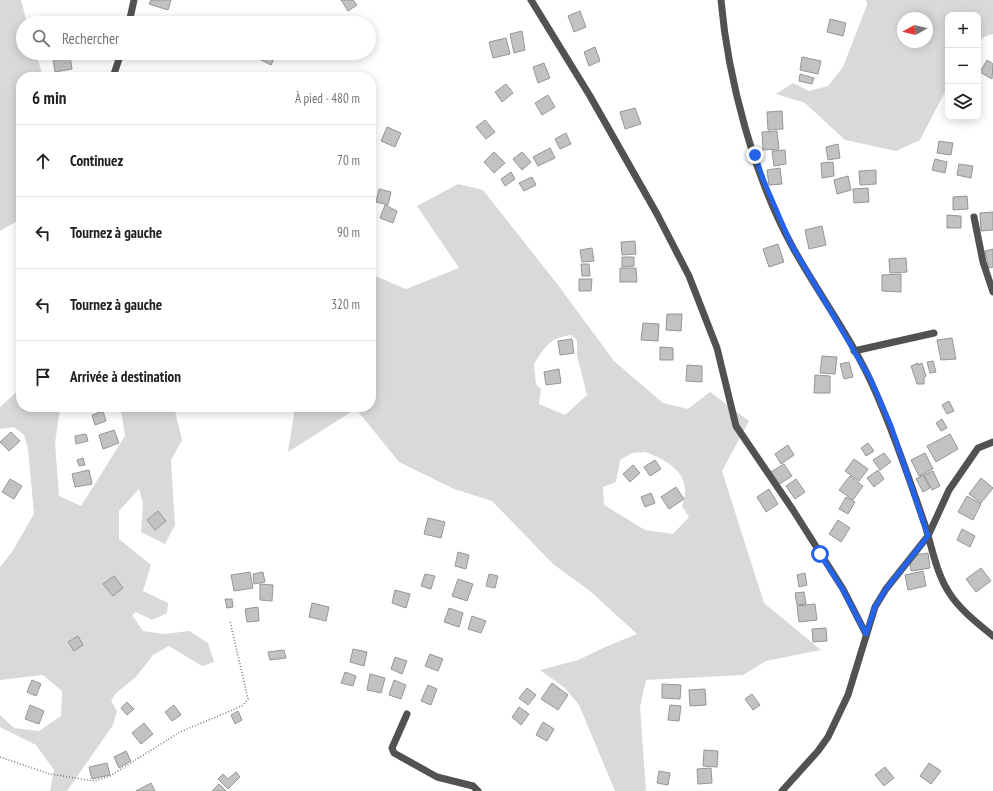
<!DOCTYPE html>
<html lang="fr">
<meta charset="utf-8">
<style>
body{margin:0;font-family:"PT Sans Narrow",sans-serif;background:#f2f2f2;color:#202124}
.controls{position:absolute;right:12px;top:12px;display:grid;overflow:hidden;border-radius:8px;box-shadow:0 2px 10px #0003}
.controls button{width:36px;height:36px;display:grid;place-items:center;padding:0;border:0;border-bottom:1px solid #e0e0e0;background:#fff;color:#202124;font:20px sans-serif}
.compass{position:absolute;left:897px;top:12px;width:36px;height:36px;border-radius:50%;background:#fff;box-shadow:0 2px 10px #0003;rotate:262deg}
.stop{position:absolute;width:12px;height:12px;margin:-9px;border:3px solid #2563eb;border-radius:50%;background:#fff}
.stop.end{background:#2563eb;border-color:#fff;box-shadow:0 1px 4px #0008}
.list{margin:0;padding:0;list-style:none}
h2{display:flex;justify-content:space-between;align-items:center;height:52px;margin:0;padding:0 16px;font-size:17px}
h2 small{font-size:13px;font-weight:400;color:#757577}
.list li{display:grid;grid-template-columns:26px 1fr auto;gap:12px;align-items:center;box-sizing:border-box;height:72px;padding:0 16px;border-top:1px solid #e0e0e0}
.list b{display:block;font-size:15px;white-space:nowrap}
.list em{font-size:13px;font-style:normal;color:#757577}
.icon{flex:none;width:22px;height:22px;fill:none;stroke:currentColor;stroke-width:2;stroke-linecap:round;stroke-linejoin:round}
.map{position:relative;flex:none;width:993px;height:791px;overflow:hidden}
.search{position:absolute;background:#fff;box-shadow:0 2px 10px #0003;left:16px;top:16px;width:360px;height:44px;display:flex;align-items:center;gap:10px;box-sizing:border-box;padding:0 14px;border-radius:22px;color:#757577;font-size:15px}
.panel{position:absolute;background:#fff;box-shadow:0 2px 10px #0003;left:16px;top:72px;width:360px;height:340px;border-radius:16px}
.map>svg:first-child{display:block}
</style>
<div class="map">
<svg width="993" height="791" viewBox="0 0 993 791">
<rect width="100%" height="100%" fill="#fff"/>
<g fill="#d9d9d9" fill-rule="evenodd">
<polygon points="0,0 21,0 27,23 23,23 23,53 36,53 43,77 21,77 21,219 0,231"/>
<path d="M866,0H993V34L984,37L978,43V15H948V86L920,140L896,151L845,140L805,103L776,94L793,83L809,91L828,86L843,67L867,5ZM903,18H927V42H903Z"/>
<path d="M458,184L483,190L558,285L614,361L663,403L688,409L710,392L749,421L722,471L764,603L821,650L766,661L743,675L646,680L640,707L646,791H615L579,705L565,688L540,670L578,660L603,648L637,634L590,591L553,564L492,501L454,489L399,462L356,409L288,452L295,407H371V274L406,289L459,268L417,206ZM572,335L577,341V356L587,395L565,415L539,404L541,389L536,384L534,364C545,347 550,337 572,335ZM645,452C670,461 694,476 682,506L689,517L673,534L645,530L604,505L603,487L616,482L620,460L632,453Z"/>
<polygon points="21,388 21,407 63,407 60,409 55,443 59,496 81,506 125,436 121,410 117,407 174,407 182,440 171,460 175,525 165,544 141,532 143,503 139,489 119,511 119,539 151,565 143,591 168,603 167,613 152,620 136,612 132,615 143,631 164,634 189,631 208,643 214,662 202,666 169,646 153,655 136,677 116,693 111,701 117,711 113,725 67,791 50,791 54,770 36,745 0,727 0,715 14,728 39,731 61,716 62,691 43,675 0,680 0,567 12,552 34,514 28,448 24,435 14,427 0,429 0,407"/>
</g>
<g fill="#c2c2c2" stroke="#969696">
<polygon points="151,0 171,0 168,10 149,4"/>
<polygon points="341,0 353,0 357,5 348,11"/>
<polygon points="580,11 586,27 574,32 568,16"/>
<polygon points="830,19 846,23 843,36 827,32"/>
<polygon points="522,31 525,50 514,53 510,34"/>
<polygon points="506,38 510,54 493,58 489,42"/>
<polygon points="595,47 600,61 589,66 584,52"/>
<polygon points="261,53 277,53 271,65 259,59"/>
<polygon points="70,56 72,69 55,72 53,59"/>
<polygon points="802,57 821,61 818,74 800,70"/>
<polygon points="987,60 993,64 992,79 980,72"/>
<polygon points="544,63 550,78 538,83 533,67"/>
<polygon points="69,73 69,77 54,77 54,75"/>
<polygon points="800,74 814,78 812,84 799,81"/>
<polygon points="506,84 513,93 502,102 495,92"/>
<polygon points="548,95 555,107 542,115 535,103"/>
<polygon points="635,108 641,124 625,129 620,112"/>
<polygon points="782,111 783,129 768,130 767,112"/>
<polygon points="485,120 495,132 486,139 476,127"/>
<polygon points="387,127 401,133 395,147 381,141"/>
<polygon points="777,131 779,149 763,150 762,132"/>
<polygon points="566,133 571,144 560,149 555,139"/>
<polygon points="939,141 953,143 951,155 937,153"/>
<polygon points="838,144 840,158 828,160 826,147"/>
<polygon points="550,148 555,158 538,166 533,157"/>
<polygon points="785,150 786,164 774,166 772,151"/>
<polygon points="494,152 505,163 494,173 484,162"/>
<polygon points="522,152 531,162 522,170 513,159"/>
<polygon points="935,159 947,162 945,173 932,170"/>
<polygon points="833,162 834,176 822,178 821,163"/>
<polygon points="959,164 973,166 971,178 957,175"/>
<polygon points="780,168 782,184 769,185 767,170"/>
<polygon points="876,170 876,184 860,185 859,171"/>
<polygon points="511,172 515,179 505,186 501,179"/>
<polygon points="848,176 851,190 837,194 834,180"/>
<polygon points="532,177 536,185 524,191 519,183"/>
<polygon points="868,188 869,202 854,203 853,189"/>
<polygon points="379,189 391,192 388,205 376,202"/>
<polygon points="967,196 968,209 953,210 953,197"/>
<polygon points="385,205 397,211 393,223 380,218"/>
<polygon points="993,212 993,230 981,231 980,213"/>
<polygon points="947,215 961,216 961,228 947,228"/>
<polygon points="822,226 826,245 809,249 805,230"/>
<polygon points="635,241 636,254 622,255 621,242"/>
<polygon points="778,244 784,262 769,267 763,249"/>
<polygon points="592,248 594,261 582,262 580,250"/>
<polygon points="993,249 993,267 989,268 985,251"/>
<polygon points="622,257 634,257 634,266 622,267"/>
<polygon points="906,258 907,272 890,273 889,259"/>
<polygon points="581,264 589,264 590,276 582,276"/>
<polygon points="620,268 636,268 637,282 620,282"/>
<polygon points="901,274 901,292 882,291 882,275"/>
<polygon points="579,279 592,279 591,291 579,291"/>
<polygon points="667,314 682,314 681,331 666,330"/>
<polygon points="643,323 659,324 658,341 641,340"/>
<polygon points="952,338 956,359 941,360 937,340"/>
<polygon points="572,339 574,353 560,355 558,341"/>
<polygon points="660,347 673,348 673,360 660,360"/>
<polygon points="822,356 837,357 835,374 820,373"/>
<polygon points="933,361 936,372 930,373 927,362"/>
<polygon points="849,362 853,377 844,379 840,364"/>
<polygon points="918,363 918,365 922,363 926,376 924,378 924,384 917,384 911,366"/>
<polygon points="687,365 702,366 702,382 686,381"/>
<polygon points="559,369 561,383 546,385 544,372"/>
<polygon points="815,375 830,376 830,393 814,393"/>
<polygon points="949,401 954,411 947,414 942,405"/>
<polygon points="103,411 106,421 95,425 92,415"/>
<polygon points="942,419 947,428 941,431 936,423"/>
<polygon points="114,430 119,443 103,449 99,435"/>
<polygon points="11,432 20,441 9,451 0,442"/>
<polygon points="86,434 88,441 76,444 75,436"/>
<polygon points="950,434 958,449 936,462 927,446"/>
<polygon points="868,443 874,451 866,456 861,448"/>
<polygon points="788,445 794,455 781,464 775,454"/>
<polygon points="884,453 891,462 880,470 873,460"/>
<polygon points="925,453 933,469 919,476 911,460"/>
<polygon points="83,458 85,465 79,466 77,460"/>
<polygon points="854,459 868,469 859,481 845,471"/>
<polygon points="655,460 661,469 650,476 644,467"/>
<polygon points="784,464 792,476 778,485 771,472"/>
<polygon points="633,465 640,473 630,482 623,474"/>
<polygon points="89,470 92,484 75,487 72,474"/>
<polygon points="878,470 884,479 874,487 867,478"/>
<polygon points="933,471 940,486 932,490 924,475"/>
<polygon points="923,475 930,488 923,492 916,479"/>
<polygon points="850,476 863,486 853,500 839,490"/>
<polygon points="981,478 993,488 981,503 969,494"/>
<polygon points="10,479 22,486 14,499 2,492"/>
<polygon points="796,479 805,492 795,499 786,486"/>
<polygon points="676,487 684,499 669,509 661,497"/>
<polygon points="769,489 778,504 766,512 757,497"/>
<polygon points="651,493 655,503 645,507 641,497"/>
<polygon points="967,496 981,504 973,520 958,512"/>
<polygon points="846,497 855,502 848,514 839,509"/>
<polygon points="158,511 166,521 155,530 147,520"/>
<polygon points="428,518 445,522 441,538 424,534"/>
<polygon points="838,520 850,528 841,542 829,534"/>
<polygon points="962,529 975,536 970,547 957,540"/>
<polygon points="458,552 469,555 466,569 455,566"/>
<polygon points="928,553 930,568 911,571 909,556"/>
<polygon points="981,568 991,581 976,592 966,579"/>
<polygon points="923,571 926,586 908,590 905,575"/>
<polygon points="250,572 253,588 234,591 231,575"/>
<polygon points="263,572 265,582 254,584 253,574"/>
<polygon points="805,573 807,585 799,587 797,575"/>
<polygon points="425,574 435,576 431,589 421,586"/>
<polygon points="489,574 498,576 495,588 486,586"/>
<polygon points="114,576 123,588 113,596 103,584"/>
<polygon points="458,579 473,584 467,601 452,596"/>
<polygon points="260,584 273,585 272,601 260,600"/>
<polygon points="395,590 410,594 406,608 392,603"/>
<polygon points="804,592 806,604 797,605 795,593"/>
<polygon points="225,599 232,599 233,607 227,608"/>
<polygon points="312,603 329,607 326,621 309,617"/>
<polygon points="815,604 817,620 799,622 797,606"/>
<polygon points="258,607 259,621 247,622 245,609"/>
<polygon points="449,608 463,613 459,627 444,622"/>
<polygon points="472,616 486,621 481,633 468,629"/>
<polygon points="826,628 827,641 813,642 812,629"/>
<polygon points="78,636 83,645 74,651 68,642"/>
<polygon points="353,649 367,652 364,666 350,662"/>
<polygon points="284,650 286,658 270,660 268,652"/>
<polygon points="430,654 443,659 438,671 425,666"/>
<polygon points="395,657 407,661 402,674 391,669"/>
<polygon points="345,672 356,676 353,686 341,683"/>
<polygon points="370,674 385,678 381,693 367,690"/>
<polygon points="32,680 41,684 36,696 27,692"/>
<polygon points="394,680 406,685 401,699 389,695"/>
<polygon points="552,683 568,695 558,710 541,699"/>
<polygon points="662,684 681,685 680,699 662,698"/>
<polygon points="428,685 437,689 431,705 421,701"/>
<polygon points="527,688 536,695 528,705 519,698"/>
<polygon points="705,689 706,705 690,706 689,690"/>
<polygon points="752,694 760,705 753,710 745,699"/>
<polygon points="127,702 134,709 127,715 121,708"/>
<polygon points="30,705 44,711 39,724 25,719"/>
<polygon points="174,705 181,715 172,721 165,712"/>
<polygon points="670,705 681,706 679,721 668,720"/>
<polygon points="519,707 529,714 521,725 512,717"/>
<polygon points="238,711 242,720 235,724 231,715"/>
<polygon points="543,722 554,729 547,741 536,735"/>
<polygon points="144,723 153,734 141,744 132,733"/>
<polygon points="704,750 718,751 717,767 703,766"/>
<polygon points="126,751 131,761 119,768 114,757"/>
<polygon points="107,763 110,775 92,779 89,767"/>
<polygon points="929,763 941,771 931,784 920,776"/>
<polygon points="885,767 894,778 884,786 875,775"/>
<polygon points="711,768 712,783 698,784 697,769"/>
<polygon points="659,771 670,773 668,785 657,783"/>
<polygon points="236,772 240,777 228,789 218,779 223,774 228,779"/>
<polygon points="151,783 155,791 136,791"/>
<polygon points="219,784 226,791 212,791"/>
</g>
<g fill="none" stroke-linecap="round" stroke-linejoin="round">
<polyline stroke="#747474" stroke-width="1.5" stroke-dasharray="1 2" stroke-linecap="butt" points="0,757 50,774 94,781 110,776 180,732 242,706 248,699 230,621"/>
<g stroke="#525252" stroke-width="7">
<polyline points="531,0 590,96 657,214 689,276 717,348 736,426 793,510 843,589 866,634"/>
<path d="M721,0C728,80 754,176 792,246C819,295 854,341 876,393C895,436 910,481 925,525C932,548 936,571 948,591C959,609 977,623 993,636"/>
<polyline points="129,23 134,0"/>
<polyline points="113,77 121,53"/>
<polyline points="974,217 983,262 993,292"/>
<polyline points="854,351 934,333"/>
<polyline points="407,714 392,748 394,753 437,777 473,786 478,791"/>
<polyline points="782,791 818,751 828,737 848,695 875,607 886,589 928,536 949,490 978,448 993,442"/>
</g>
</g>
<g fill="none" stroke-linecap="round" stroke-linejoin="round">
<polyline stroke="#2563eb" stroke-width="5" points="755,155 763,179 791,244 870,378 891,426 928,536 886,589 875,607 866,634 843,590 820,554"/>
</g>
</svg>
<div class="controls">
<button>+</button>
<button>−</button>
<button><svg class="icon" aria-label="layers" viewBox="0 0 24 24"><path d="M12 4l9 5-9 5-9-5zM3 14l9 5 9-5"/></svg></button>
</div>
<svg class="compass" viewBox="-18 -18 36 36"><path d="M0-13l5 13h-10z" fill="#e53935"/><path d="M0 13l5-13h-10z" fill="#757577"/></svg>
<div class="stop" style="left:820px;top:554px"></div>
<div class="stop end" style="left:755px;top:155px"></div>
<div class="search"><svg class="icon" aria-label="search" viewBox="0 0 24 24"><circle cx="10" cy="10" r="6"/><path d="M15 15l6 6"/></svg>Rechercher</div>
<section class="panel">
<h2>6 min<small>À pied · 480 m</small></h2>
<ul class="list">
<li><svg class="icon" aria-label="ahead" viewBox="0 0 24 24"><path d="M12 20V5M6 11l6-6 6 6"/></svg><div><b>Continuez</b></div><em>70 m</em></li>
<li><svg class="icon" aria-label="left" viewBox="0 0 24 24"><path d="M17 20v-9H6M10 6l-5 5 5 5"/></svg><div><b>Tournez à gauche</b></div><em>90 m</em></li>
<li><svg class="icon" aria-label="left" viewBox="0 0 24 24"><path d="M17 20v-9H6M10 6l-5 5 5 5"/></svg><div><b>Tournez à gauche</b></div><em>320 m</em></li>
<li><svg class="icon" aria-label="arrive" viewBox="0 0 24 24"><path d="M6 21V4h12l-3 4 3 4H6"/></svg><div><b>Arrivée à destination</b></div></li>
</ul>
</section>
</div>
